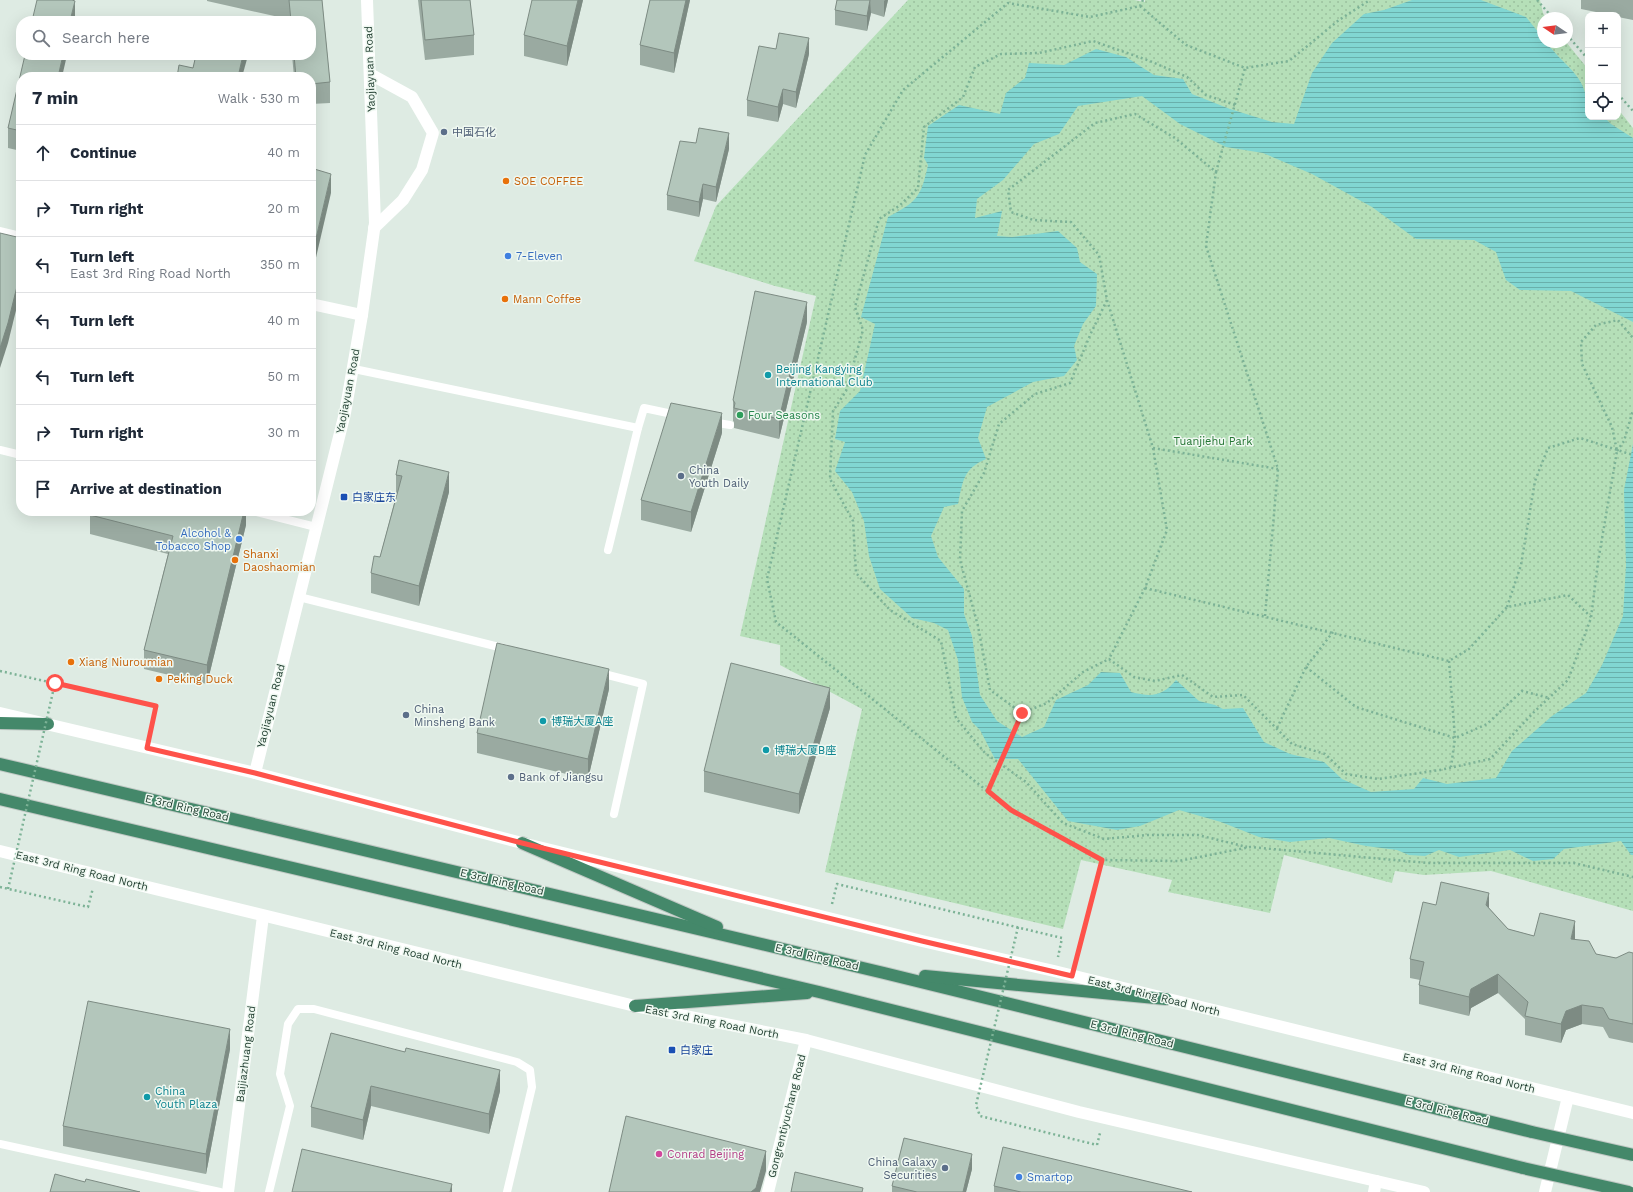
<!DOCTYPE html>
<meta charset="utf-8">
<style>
body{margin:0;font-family:"Work Sans","Noto Sans SC",sans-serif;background:#f2f2f3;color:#1f2937}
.controls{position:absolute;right:12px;top:12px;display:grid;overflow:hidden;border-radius:8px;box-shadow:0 4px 16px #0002}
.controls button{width:36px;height:36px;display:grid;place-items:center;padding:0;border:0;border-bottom:1px solid #e0e1e3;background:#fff;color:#1f2937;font:20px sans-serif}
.compass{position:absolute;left:1537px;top:12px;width:36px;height:36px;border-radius:50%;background:#fff;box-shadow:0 4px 16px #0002;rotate:283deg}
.stop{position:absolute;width:12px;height:12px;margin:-9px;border:3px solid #fe524a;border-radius:50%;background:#fff}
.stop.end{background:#fe524a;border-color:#fff;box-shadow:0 1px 4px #0008}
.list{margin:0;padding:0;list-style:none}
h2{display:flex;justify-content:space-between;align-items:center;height:52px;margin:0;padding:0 16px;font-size:17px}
h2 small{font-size:13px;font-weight:400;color:#747a83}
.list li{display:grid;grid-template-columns:26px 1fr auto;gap:12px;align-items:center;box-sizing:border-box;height:56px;padding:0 16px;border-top:1px solid #e0e1e3}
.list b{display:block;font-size:15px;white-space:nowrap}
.list p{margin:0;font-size:13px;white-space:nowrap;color:#747a83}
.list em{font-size:13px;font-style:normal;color:#747a83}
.icon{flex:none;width:22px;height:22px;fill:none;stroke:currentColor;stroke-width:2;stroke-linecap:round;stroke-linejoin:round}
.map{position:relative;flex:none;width:1633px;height:1192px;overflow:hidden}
.search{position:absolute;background:#fff;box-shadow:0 4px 16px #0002;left:16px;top:16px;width:300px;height:44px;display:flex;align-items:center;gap:10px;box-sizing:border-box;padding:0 14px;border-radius:16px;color:#747a83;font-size:15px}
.panel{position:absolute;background:#fff;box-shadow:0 4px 16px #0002;left:16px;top:72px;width:300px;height:444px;border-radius:16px}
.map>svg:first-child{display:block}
</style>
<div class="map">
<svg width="1633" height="1192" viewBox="0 0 1633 1192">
<defs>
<pattern id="park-dots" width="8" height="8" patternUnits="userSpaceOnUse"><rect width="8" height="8" fill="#b5dfb8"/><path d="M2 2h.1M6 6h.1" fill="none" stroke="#9bc09e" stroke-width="1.8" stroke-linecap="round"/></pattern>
<pattern id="water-rules" width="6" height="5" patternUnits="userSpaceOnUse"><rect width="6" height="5" fill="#81d6d2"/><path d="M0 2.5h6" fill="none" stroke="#69afab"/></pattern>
</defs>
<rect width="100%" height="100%" fill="#deebe3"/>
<polygon fill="url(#park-dots)" points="908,0 1134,0 1145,2 1145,0 1540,0 1543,13 1546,18 1543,18 1543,42 1566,42 1588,69 1588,117 1618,117 1618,109 1633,128 1633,911 1491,871 1424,875 1395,871 1392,883 1284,855 1270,913 1168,892 1172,880 1081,860 1063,929 825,872 862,709 780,665 780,645 740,636 816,296 775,286 694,261 716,206"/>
<path fill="url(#water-rules)" d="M1412,0H1481L1526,17L1543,38V42H1546C1569,72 1588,74 1588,117H1604L1611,124L1633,138V322L1571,291L1520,290L1506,280L1496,252L1474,240L1416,239L1372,207L1312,174L1263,153L1226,147L1180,124L1142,96L1078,106L1059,134L1034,144L1003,180L977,199L975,218L1002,211L997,236L1012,237L1058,231L1077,248L1080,262L1097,274L1096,306L1083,324L1074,346L1077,360L1064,376L1033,382L987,407L978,438L986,459C963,469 963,481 958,504L944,507L931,536L938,557L964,589V614L972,636L980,695L997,721L1022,737L1044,727L1056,700L1088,685L1101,672L1120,673L1131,692C1151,697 1162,697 1176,680L1199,701L1215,705L1223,709L1243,708L1264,742L1290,754L1324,762L1342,779L1371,792L1414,789L1423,778L1447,784L1496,778L1512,751L1552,716L1586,693L1602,665L1623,616L1626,565L1624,490L1633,444V855H1631L1621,841L1564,849L1553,859L1533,861L1510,850L1459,857L1439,850L1425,856L1409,855L1397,850L1366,846L1329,838L1290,842L1259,837L1221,822L1179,810L1140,826L1117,830L1068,821L1018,759H995L980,730L972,722L962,697L958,660L948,630L934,623L912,618L880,589L869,556L864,521L852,492L835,471L845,442L835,439L840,411L860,391L875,324L861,317L888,217C917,202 921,197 928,165L924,158L928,126L959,105L1000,114L1006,93L1025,78L1029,63L1064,65L1096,49L1126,57L1154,75L1183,79L1192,94L1230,109L1272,122L1294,124L1312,73L1332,43L1364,14L1384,10Z"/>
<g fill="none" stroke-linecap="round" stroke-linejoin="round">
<g stroke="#c0c8c4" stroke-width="14">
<g id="trunk">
<polyline points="0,723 48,724"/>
<polyline points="0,764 884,973 1532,1132"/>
<polyline points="0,799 819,992 1523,1168"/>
<polyline points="522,843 717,927"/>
<polyline points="925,976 1166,999"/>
<polyline points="635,1006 807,993"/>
</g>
</g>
<g stroke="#7cb296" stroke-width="2.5" stroke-dasharray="2 3" stroke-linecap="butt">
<polyline points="1143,0 1140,6 1090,17 1008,3 903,90 865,155 767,579 776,622 1011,810 1102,860 1179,861 1250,847 1428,863 1574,863 1633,877"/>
<polyline points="1537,0 1553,18"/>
<polyline points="1140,6 1186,45 1245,68 1289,61 1339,20 1370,0"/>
<polyline points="1567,35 1588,59"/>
<polyline points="1618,94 1633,111"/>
<polyline points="1235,105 1206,95 1187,77 1150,61 1093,41 1039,53 1001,54 975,67 963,97 924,127 918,188 899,206 879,219 855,307 863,330 846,391 833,411 830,479 853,521 856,573 890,610 941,641 956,718 985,753 1026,782 1063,823 1104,839 1147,835 1198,835 1247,847"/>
<polyline points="1216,172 1245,68"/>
<polyline points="1107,300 1153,448 1167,530 1145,588 1109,659"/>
<polyline points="1153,448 1278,469"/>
<polyline points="1617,451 1624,441 1633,410"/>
<polyline points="1145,588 1449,661 1469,649 1507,607 1568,595 1591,617"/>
<polyline points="1507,607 1521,565 1535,481 1548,448 1580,438 1633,455"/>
<polyline points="1265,616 1278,469 1206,246 1216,172 1175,138 1135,114 1095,123 1008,190 1011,212 1033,220 1071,222 1099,255 1107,300 1091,333 1070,383 1035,394 999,424 984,473 962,511 960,560 978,626 990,690 1022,713 1047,703 1083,672 1109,659 1134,677 1155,681 1182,675 1213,697 1243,695 1292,744 1325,754 1346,774 1378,779 1440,770 1490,759 1534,712 1568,680 1591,618 1598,562 1617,451 1612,427 1582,364 1581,342 1596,325 1618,320 1633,338"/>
<polyline points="1449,661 1455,738 1451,767"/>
<polyline points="1306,667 1356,707 1455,738 1487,724 1522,691 1549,698"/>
<polyline points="0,671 156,706 150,733"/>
<polyline points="1277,728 1306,667 1333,632"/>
<polyline points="988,791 1022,713"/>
<polyline points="0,887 88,907 93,888"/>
<polyline points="832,904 837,884 1062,938 1058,957"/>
<polyline points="1075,962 1102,860"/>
<polyline points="1097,1145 1100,1133"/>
</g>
<g stroke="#fff" stroke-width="8">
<polyline points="354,369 638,428 608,550"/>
<polyline points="712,422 730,425"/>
<polyline points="638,428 644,408 677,415"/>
<polyline points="0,450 21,455"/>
<polyline points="252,511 316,527"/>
<polyline points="299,597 507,649"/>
<polyline points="600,673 643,684 614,814"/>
<polyline points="0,1144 220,1192"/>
<polyline points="269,1192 290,1106 280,1074 288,1024 298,1009 314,1009 517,1062 530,1070 532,1087 507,1192"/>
</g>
<g stroke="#fff" stroke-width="12">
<polyline points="370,74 412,97 433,133 422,170 403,200 374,228"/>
<polyline points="0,233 21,238"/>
<polyline points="311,304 362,315"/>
<polyline points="1374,1192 1376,1181"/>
</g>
<g stroke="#fff" stroke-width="12">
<polyline points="0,713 255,773 522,843 922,941 1054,971 1633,1113"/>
<polyline points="255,773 345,413 362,315 375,223 367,0"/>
<polyline points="0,851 635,1006 806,1040 1079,1112 1424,1192"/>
<polyline points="228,1192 263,916"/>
<polyline points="768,1192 806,1040"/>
<polyline points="1545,1192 1568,1097"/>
</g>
<use href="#trunk" stroke="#44886a" stroke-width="12"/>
<g stroke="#c0c8c4" stroke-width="14" stroke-linecap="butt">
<g id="trunk-bridge">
<polyline points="1532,1132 1633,1155"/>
<polyline points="1523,1168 1629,1192"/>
</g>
</g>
<g stroke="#7cb296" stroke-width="2.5" stroke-dasharray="2 3" stroke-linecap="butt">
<polyline points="8,889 55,683"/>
<polyline points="1018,927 976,1105 980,1116 1097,1145"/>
</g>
<use href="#trunk-bridge" stroke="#44886a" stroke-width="12"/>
</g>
<g fill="#9aaaa1">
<polygon points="207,0 322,0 330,82 330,103 311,104 311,77 294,77 292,55 311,55 311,21 289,21 288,19 207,1"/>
<polygon points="418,0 470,0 474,35 474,55 425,60"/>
<polygon points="583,0 567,66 524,56 524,35"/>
<polygon points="650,0 690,0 674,73 640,65 640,45"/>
<polygon points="837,0 888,0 884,17 871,13 867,31 835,25 835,10"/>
<polygon points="1581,0 1633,0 1633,20 1618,17 1618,15 1611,15 1581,9"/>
<polygon points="809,54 796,108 783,104 778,122 747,116 747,100"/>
<polygon points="21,77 21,151 8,148 8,128"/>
<polygon points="729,149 716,202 703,199 699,217 667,210 667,195"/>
<polygon points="807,322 779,439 734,428 734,422 733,421 733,400"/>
<polygon points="722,433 691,532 641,520 641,500"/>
<polygon points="399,460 449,492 419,606 371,593 371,573 380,557 396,496 396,475"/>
<polygon points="246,511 246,525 207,684 144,669 144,650 168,554 90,534 90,515"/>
<polygon points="609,689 588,779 477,753 477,733"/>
<polygon points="830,708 799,814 704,792 704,771"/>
<polygon points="1436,905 1489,908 1508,929 1534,936 1575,939 1596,954 1616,958 1633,953 1633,1043 1609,1038 1603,1027 1582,1024 1566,1030 1561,1043 1525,1035 1525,1019 1498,993 1471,1008 1469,1016 1419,1004 1419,985 1420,980 1410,978 1410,959"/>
<polygon points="230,1049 206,1174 63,1146 63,1126"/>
<polygon points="405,1052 500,1091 489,1134 371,1106 363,1140 311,1127 311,1107"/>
<polygon points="972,1169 966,1192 892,1192 892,1186"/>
<polygon points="994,1186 1192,1192 994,1192"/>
</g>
<g fill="#7d8b83">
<polygon points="578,0 583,0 567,66 567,46"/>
<polygon points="686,0 690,0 674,73 674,53"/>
<polygon points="870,0 871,13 867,31 867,16"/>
<polygon points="885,0 888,0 884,17 884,1"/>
<polygon points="75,1 75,21 70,21"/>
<polygon points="809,38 809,54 796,108 796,92"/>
<polygon points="63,55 67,55 62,77 58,77"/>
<polygon points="243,55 247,55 247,59 242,77 238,77"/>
<polygon points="783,89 783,104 778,122 778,107"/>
<polygon points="729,133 729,149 716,202 716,187"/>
<polygon points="331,174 331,193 311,279 311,260"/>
<polygon points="703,184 703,199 699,217 699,202"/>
<polygon points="21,270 21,290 8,343 0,368 0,348"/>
<polygon points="807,302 807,322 779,439 779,419"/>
<polygon points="722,413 722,433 691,532 691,512"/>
<polygon points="449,472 449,492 419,606 419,586"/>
<polygon points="242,511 246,511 246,525 207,684 207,665"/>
<polygon points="609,669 609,689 588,779 588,759"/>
<polygon points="830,688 830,708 799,814 799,794"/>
<polygon points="1489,893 1489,912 1486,905"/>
<polygon points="1575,921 1575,940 1571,939"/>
<polygon points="1498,974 1498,993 1471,1008 1469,1016 1469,997 1471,989"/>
<polygon points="1582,1005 1582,1024 1566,1030 1561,1043 1561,1024 1566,1011"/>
<polygon points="230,1029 230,1049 206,1174 206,1154"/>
<polygon points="500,1070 500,1091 489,1134 489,1114"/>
<polygon points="371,1086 371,1106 363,1140 363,1120"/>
<polygon points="766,1151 766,1171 760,1192 751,1192"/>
<polygon points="972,1154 972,1169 966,1192 963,1192"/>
<polygon points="452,1184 452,1192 450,1192"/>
</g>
<g fill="#b3c6bb" stroke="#7d8b83">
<polygon points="37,0 72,0 75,1 70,21 32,21"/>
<polygon points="289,0 322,0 330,82 311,84 311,77 296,77 294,55 311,55 311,21 291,21"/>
<polygon points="421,0 470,0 474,35 425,40"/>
<polygon points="532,0 578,0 567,46 524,35"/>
<polygon points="650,0 686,0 674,53 640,45"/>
<polygon points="837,0 870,0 867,16 835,10"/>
<polygon points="779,33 809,38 796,92 783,89 778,107 747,100 759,46 776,49"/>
<polygon points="25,55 63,55 58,77 21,77 21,131 8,128"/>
<polygon points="196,55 243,55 238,77 177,77 179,65 193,68"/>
<polygon points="699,128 729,133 716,187 703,184 699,202 667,195 680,141 696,143"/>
<polygon points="311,168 331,174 311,260"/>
<polygon points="0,233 21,238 21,270 8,323 0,348"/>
<polygon points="755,291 807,302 779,419 734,408 735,403 733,400"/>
<polygon points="671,403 722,413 691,512 641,500"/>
<polygon points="399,460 449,472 419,586 371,573 374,556 380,557 402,476 396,475"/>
<polygon points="91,511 244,511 207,665 144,650 173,536 90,515"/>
<polygon points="497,643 609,669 588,759 477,733"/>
<polygon points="731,663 830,688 799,794 704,771"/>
<polygon points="1441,882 1489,893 1486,905 1508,929 1534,936 1540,913 1575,921 1571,939 1589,941 1596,954 1616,958 1629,952 1633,953 1633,1024 1609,1019 1603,1008 1582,1005 1566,1011 1561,1024 1525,1016 1528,1002 1498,974 1471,989 1469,997 1419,985 1424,962 1410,959 1423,902 1436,905"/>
<polygon points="88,1001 230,1029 206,1154 63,1126"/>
<polygon points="331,1033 405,1052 406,1048 500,1070 489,1114 371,1086 363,1120 311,1107"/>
<polygon points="626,1116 766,1151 756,1188 751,1192 609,1192"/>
<polygon points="904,1138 972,1154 963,1192 917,1192 892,1186"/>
<polygon points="1003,1147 1192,1192 1021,1192 994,1186"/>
<polygon points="302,1149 452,1184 450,1192 292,1192"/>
<polygon points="795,1172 863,1188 862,1192 791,1192"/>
<polygon points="55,1174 85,1182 86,1179 140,1192 50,1192"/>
</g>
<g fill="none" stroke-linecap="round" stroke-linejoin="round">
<polyline stroke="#fe524a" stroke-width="5" points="55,683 156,706 147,748 255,773 522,843 922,941 1072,976 1102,860 1011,810 988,791 1022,713"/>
</g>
<g fill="#5c6f8a" stroke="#eff8f1" stroke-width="1.5">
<circle cx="444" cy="132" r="4"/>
<circle cx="681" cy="476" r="4"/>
<circle cx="406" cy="715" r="4"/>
<circle cx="511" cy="777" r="4"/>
<circle cx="945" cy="1168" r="4"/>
</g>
<g fill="#e8710a" stroke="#eff8f1" stroke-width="1.5">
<circle cx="506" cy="181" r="4"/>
<circle cx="505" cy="299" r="4"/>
<circle cx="235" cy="560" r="4"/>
<circle cx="71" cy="662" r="4"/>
<circle cx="159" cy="679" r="4"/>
</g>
<g fill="#3f7fe0" stroke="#eff8f1" stroke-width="1.5">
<circle cx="508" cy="256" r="4"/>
<circle cx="239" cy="539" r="4"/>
<circle cx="1019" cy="1177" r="4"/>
</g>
<g fill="#0f9aa8" stroke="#eff8f1" stroke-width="1.5">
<circle cx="768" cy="375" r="4"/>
<circle cx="543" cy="721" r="4"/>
<circle cx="766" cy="750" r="4"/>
<circle cx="147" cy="1097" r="4"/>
</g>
<circle fill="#2e9e5b" stroke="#eff8f1" stroke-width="1.5" cx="740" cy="415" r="4"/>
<g fill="#1a4fb4" stroke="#eff8f1" stroke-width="1.5">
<rect x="340" y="493" width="8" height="8" rx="2"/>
<rect x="668" y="1046" width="8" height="8" rx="2"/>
</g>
<circle fill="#d1479c" stroke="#eff8f1" stroke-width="1.5" cx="659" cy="1154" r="4"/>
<g text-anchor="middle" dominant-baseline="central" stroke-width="3" stroke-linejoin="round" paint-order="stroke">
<g font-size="11" fill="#1e3c2e" stroke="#eff8f1">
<text transform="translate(370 69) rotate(-92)">Yaojiayuan Road</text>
<text transform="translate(348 391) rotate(-79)">Yaojiayuan Road</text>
<text transform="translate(271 706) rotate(-76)">Yaojiayuan Road</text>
<text transform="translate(187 808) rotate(13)">E 3rd Ring Road</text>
<text transform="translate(82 871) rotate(14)">East 3rd Ring Road North</text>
<text transform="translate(502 882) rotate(13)">E 3rd Ring Road</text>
<text transform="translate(396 949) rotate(14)">East 3rd Ring Road North</text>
<text transform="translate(817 957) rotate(13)">E 3rd Ring Road</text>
<text transform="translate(1154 996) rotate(14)">East 3rd Ring Road North</text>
<text transform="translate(712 1022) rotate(11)">East 3rd Ring Road North</text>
<text transform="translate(1132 1034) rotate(14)">E 3rd Ring Road</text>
<text transform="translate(246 1054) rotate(-83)">Baijiazhuang Road</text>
<text transform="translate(1469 1073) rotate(14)">East 3rd Ring Road North</text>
<text transform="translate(1447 1111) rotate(14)">E 3rd Ring Road</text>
<text transform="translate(787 1116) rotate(-76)">Gongrentiyuchang Road</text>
</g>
<g font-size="11" fill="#4e5e75" stroke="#eff8f1" text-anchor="start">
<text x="452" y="132">中国石化</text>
<text x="689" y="470">China<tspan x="689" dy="13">Youth Daily</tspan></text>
<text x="414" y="709">China<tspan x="414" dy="13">Minsheng Bank</tspan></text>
<text x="519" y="777">Bank of Jiangsu</text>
<text x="937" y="1162" text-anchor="end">China Galaxy<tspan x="937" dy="13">Securities</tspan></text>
</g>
<g font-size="11" fill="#c56008" stroke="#eff8f1" text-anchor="start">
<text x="514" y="181">SOE COFFEE</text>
<text x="513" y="299">Mann Coffee</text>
<text x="243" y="554">Shanxi<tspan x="243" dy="13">Daoshaomian</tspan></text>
<text x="79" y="662">Xiang Niuroumian</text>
<text x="167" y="679">Peking Duck</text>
</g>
<g font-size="11" fill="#366cbe" stroke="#eff8f1" text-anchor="start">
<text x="516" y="256">7-Eleven</text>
<text x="231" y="533" text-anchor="end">Alcohol &amp;<tspan x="231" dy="13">Tobacco Shop</tspan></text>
<text x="1027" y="1177">Smartop</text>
</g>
<g font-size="11" fill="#0d838f" stroke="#eff8f1" text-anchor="start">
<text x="776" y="369">Beijing Kangying<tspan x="776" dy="13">International Club</tspan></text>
<text x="551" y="721">博瑞大厦A座</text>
<text x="774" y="750">博瑞大厦B座</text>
<text x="155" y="1091">China<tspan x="155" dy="13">Youth Plaza</tspan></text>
</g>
<g font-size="11" fill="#27864d" stroke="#eff8f1" text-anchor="start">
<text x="748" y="415">Four Seasons</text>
</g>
<g font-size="11" fill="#257634" stroke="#eff8f1">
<text x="1213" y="441">Tuanjiehu Park</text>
</g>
<g font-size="11" fill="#164399" stroke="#eff8f1" text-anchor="start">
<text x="352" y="497">白家庄东</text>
<text x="680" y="1050">白家庄</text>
</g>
<g font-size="11" fill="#b23c85" stroke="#eff8f1" text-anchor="start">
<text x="667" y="1154">Conrad Beijing</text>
</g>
</g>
</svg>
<div class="controls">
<button>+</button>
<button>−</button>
<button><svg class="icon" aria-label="locate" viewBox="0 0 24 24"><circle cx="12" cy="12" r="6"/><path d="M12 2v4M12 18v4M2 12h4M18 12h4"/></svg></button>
</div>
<svg class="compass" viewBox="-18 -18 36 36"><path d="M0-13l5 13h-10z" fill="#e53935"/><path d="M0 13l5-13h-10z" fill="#747a83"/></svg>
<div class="stop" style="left:55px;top:683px"></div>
<div class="stop end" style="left:1022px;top:713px"></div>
<div class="search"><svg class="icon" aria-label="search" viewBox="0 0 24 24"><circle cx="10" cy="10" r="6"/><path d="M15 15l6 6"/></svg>Search here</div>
<section class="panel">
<h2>7 min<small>Walk · 530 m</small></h2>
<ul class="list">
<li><svg class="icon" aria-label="ahead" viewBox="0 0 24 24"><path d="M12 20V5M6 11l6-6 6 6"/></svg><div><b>Continue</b></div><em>40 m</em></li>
<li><svg class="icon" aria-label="right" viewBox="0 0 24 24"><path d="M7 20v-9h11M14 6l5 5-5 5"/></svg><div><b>Turn right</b></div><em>20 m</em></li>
<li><svg class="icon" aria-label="left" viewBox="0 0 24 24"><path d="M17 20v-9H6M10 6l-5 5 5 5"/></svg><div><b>Turn left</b><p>East 3rd Ring Road North</p></div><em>350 m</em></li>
<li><svg class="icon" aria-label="left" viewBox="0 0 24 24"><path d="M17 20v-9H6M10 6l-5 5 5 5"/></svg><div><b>Turn left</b></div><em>40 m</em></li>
<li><svg class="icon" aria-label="left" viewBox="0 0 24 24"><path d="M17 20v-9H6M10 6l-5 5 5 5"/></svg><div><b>Turn left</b></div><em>50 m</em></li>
<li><svg class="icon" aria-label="right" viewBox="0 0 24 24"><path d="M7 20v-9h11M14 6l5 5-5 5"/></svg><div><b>Turn right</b></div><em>30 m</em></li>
<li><svg class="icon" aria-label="arrive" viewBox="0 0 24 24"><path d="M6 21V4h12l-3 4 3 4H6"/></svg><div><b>Arrive at destination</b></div></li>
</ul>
</section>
</div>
